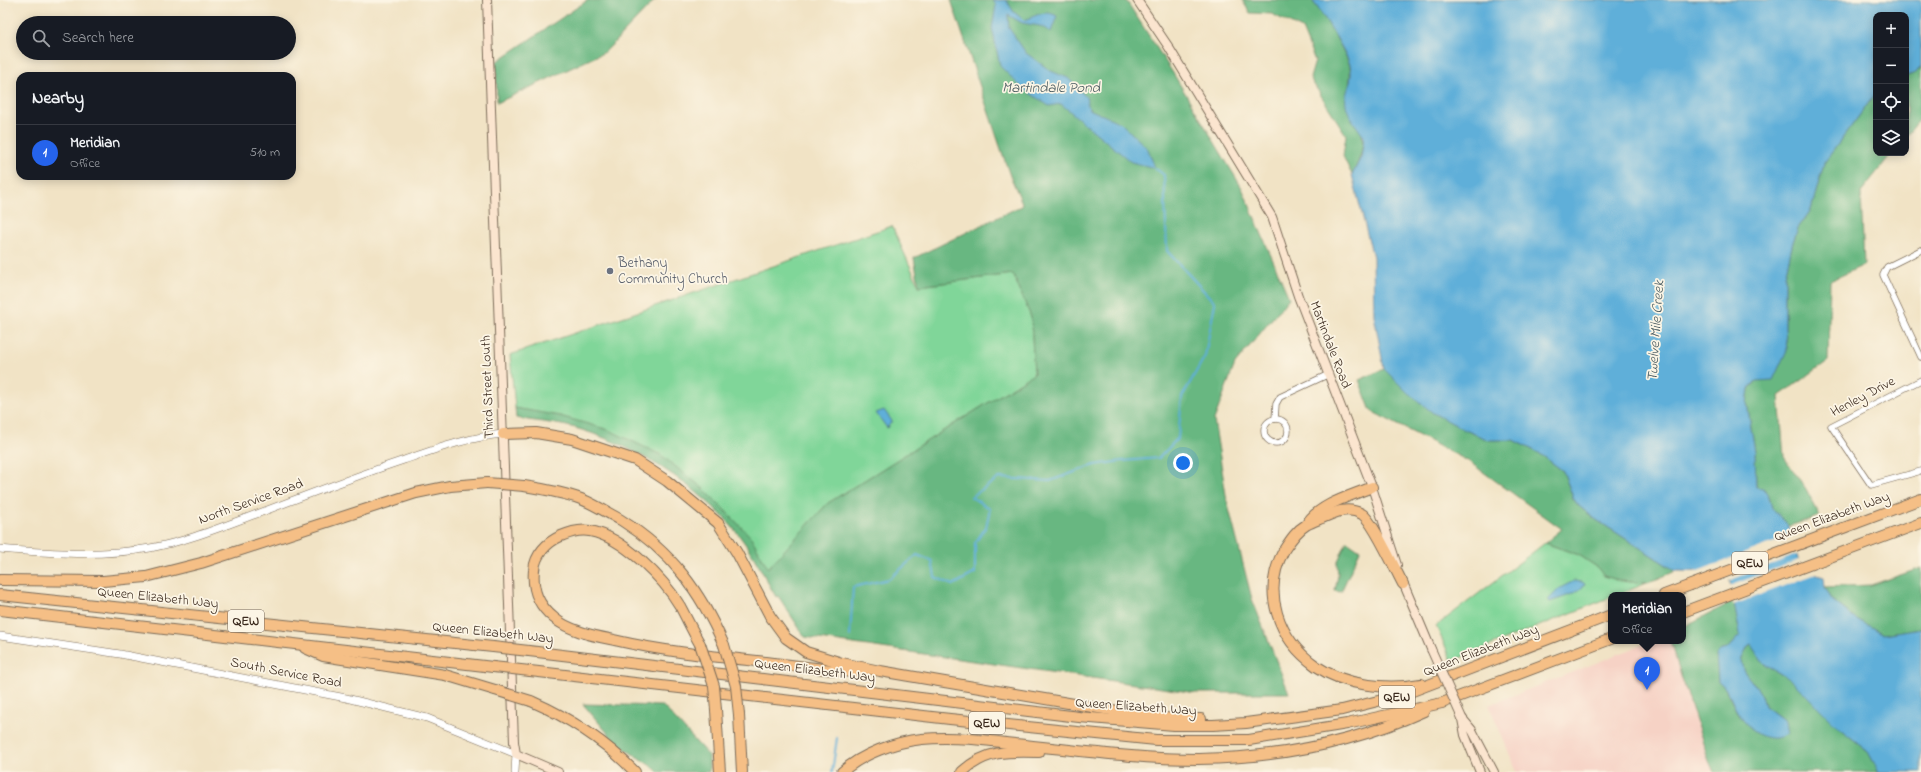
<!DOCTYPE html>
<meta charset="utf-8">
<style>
body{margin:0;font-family:"Indie Flower",sans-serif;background:#20242c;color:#f1f3f6}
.controls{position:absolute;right:12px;top:12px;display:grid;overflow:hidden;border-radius:8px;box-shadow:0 2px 10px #0003}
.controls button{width:36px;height:36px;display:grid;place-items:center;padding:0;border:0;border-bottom:1px solid #363941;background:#171b24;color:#f1f3f6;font:20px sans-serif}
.you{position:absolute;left:1183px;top:463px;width:14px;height:14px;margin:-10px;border:3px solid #fff;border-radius:50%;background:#1a73e8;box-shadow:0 0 0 6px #1a73e833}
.badge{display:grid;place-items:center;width:26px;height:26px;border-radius:50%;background:#2563eb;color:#fff;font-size:13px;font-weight:700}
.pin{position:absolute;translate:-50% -33px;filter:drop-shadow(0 1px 2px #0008)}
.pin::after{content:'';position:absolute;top:21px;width:14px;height:12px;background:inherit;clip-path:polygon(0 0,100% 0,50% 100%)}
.popup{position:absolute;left:1608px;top:592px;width:78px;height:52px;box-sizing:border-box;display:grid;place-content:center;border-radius:8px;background:#171b24;filter:drop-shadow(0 1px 3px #0005);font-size:13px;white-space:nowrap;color:#9ea1a6}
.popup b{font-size:15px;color:#f1f3f6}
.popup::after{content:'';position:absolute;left:50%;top:100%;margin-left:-8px;border:8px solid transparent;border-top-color:#171b24}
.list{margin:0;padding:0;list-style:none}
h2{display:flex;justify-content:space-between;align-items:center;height:52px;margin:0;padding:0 16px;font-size:17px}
h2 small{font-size:13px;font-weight:400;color:#9ea1a6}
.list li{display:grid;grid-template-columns:26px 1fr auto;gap:12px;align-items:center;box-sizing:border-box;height:56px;padding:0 16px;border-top:1px solid #363941}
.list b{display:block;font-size:15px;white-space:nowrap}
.list p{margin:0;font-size:13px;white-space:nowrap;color:#9ea1a6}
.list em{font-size:13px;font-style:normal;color:#9ea1a6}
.icon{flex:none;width:22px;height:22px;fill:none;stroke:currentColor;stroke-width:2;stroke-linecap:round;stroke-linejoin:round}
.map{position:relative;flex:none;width:1921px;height:772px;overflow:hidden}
.search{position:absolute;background:#171b24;box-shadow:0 2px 10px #0003;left:16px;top:16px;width:280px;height:44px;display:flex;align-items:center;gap:10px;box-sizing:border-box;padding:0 14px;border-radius:22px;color:#9ea1a6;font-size:15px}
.panel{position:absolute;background:#171b24;box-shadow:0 2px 10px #0003;left:16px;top:72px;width:280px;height:108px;border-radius:12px}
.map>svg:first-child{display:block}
</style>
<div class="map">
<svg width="1921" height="772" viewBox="0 0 1921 772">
<rect width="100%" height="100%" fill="#fcf5e5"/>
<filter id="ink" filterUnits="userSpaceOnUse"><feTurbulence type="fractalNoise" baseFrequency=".025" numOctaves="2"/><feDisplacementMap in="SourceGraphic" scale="8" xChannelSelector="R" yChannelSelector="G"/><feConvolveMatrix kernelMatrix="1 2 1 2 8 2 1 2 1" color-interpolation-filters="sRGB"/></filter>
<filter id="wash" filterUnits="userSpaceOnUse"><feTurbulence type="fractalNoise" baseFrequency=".012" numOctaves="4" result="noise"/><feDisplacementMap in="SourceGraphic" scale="16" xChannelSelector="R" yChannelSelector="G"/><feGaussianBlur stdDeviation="0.9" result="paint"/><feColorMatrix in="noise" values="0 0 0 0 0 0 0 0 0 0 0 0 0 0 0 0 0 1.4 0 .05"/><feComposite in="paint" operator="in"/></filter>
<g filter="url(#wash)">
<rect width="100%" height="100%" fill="#f1e3c5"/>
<polygon fill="#f6d2c5" points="1652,641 1670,641 1709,761 1714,772 1517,772 1489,705"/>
<g fill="#80d699" stroke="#5e805c">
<polygon points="892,226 919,286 1013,274 1031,317 1034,374 828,503 768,569 750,537 704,489 583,423 515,408 510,355"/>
<polygon points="1545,543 1579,555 1597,567 1604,576 1619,581 1647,583 1617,595 1611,595 1611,597 1452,661 1436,626"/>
</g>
<g fill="#68b781" stroke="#527050">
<polygon points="588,0 655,0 605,52 497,103 496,62"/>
<path d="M951,0H1126L1173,73L1242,188L1289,298L1235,364L1214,420L1227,501L1252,599L1289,693H1197L805,637L778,596L776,597C766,580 757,561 746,545C711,493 640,448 582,430C561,423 537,422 516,418L515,408L560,416L609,430L661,455L704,489L751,537L768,568L828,503L1034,374L1031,317L1013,274L919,286L914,258L1023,205L1009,173Z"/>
<path d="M1242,0H1311C1319,6 1349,58 1350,67C1351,78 1349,87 1346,97C1362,132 1371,138 1352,175L1343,156L1346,135L1310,78L1315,61L1302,29L1272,14L1250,13Z"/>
<polygon points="1921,66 1921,118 1906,136 1906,76 1916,73"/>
<polygon points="1876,93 1876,153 1892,153 1861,192 1864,265 1830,281 1828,361 1779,396 1784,457 1806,489 1820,516 1789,526 1772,508 1768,493 1756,487 1755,451 1747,403 1749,389 1787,350 1785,329 1785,276 1793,242 1798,228 1811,210 1824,163"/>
<polygon points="1384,369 1408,393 1433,412 1465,430 1489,440 1513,440 1539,453 1563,471 1575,503 1595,519 1676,571 1647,583 1619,581 1604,576 1597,567 1579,555 1545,543 1562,529 1468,461 1371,411 1359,380"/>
<polygon points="1347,541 1360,550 1341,592 1335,591 1338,575 1337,563"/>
<polygon points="1921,568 1921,628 1883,634 1855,618 1832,600 1825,587 1871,585"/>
<polygon points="1734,601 1740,635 1727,649 1720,651 1718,681 1724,686 1738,714 1756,733 1785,721 1765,706 1762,695 1743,670 1741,660 1748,647 1752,645 1763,663 1792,681 1840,729 1867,750 1879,772 1714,772 1709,761 1670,641 1683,641 1683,627"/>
<polygon points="583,704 663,706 709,756 709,772 658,772 654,768 616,743"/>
</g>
<g fill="#5eafd9" stroke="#4c6c7c">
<path d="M992,0H1006L1014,12L1024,20C1036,16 1045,9 1057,16L1051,32L1040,26L1022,23L1008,15L1009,28L1026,53L1051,71L1068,78L1086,97L1089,109L1121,123L1148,149L1155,168L1131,162L1061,104L1049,106L1022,88L1000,66L992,28L996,5Z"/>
<path d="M1311,0H1921V66L1916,73L1906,76V15H1876V93L1824,163L1811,210L1798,228L1793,242L1785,276V329L1787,350L1773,380L1756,381L1749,389L1747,403L1755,451L1756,487L1763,488L1768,493L1772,508L1789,526L1798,559L1806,572L1824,577L1825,587L1832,600L1855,618L1883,634L1921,628V772H1879L1867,750L1840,729L1792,681L1763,663L1751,645L1748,647L1741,660L1743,670L1762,695L1765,706L1785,721L1787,734C1766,746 1749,730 1738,713C1731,702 1729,689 1718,681L1716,655L1720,651L1727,649L1740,635L1728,572L1676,571L1595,519L1575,503L1563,471L1539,453L1513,440H1489L1465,430L1433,413L1408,393L1384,369L1374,315L1373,257L1352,175L1361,157L1364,137C1356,125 1343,111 1346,95C1349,85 1353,76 1350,65C1348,56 1319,6 1311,0Z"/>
<polygon points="884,410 892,421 887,428 876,413"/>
<path d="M1574,581L1582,582L1585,584C1579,594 1560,598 1550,602L1548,600L1560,588Z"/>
</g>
<g fill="#f1e3c5">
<polygon points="1793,535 1799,554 1728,581 1726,574 1692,573"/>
<polygon points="1801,559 1807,570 1819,573 1733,605 1729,586"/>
</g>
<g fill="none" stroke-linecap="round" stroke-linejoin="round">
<g stroke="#5eafd9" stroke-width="2">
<polyline points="850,636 853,587 889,579 917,555 932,561 935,577 953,585 975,573 975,543 986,527 990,509 971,497 999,478 1050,481 1094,465 1122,461 1159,458 1178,438 1182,397 1205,356 1215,303 1167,251 1164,175 1155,168"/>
<polyline points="832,772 837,738"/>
</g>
</g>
</g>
<g filter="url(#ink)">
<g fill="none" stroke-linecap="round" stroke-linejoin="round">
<g stroke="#7b6b58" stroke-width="7">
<g id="minor">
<polyline points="1921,250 1887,267 1883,275 1921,357"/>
<polyline points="1921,380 1831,426 1871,485 1921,471"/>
<circle cx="1276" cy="431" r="12"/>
<polyline points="1275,419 1276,404 1280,397 1327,375"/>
</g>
</g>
<g stroke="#7b6b58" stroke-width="8">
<g id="tertiary">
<path d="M0,549C51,553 100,557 150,548C189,541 226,525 262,512C309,494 356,476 404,460C436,449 469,437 503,434"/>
<polyline points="0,636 120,654 346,698 427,718 516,754 515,772"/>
</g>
</g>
<g stroke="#7b6b58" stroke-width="10">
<g id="secondary">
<polyline points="487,0 514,742 516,754 558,772"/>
<polyline points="1137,0 1168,46 1272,217 1298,296 1372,487 1397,565"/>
<polyline points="1402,580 1431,649"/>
<polyline points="1462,718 1472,730 1494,772"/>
<polyline points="1462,719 1465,735 1480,772"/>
</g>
</g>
<g stroke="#7b6b58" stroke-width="12">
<g id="motorway">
<polyline points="503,434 536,433 572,439 635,460 667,481 718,523 737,553 770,616 786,638 806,652 842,663 880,671 1080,705 1162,718 1201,719"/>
<path d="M524,486C543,489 562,492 581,499C594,504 608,513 621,520C672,552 700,591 724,645"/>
<path d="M1308,522C1322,503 1351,496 1372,487"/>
<polyline points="0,580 103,581 146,577 201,563 416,493 450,486 487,483"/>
<path d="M1403,584C1396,571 1373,521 1362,514C1348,506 1335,512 1322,518C1317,520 1311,522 1306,525C1296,531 1290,541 1284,550C1261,592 1278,639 1316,666C1345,686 1387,690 1421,684"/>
<polyline points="0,595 493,647"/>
<polyline points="1664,595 1921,499"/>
<polyline points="0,610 493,667"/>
<polyline points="1683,612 1921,523"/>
<path d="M700,644C693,632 687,619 680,606C664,579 623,537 590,531C580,529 570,532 561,536C547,542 535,555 534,570C532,590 538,605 554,618C569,631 595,636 614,640C661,651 709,656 757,661C792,665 828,670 863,673"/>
<polyline points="305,648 323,656 445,675 495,690"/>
<polyline points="529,651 1079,717 1174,725 1213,725 1246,723 1342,710 1402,695 1611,615"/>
<polyline points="530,671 950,719 1156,740 1249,740 1347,724 1442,703 1611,639"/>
<path d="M531,701C570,718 605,741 635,772"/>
<polyline points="716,710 720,772"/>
<polyline points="739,715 742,772"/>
<path d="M842,772C862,754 894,742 922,739C953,736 984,740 1015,744C1075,750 1137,759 1198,759C1275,758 1354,743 1424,711"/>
<path d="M962,772C986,750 1008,751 1039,752"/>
</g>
</g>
<use href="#minor" stroke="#fff" stroke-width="5.5"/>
<use href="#tertiary" stroke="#fff" stroke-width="7"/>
<use href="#secondary" stroke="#fbe5cf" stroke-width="8"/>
<use href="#motorway" stroke="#f5bf86" stroke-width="10"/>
<g stroke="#7b6b58" stroke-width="10" stroke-linecap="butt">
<polyline id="secondary-bridge" points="1431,649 1462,718"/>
</g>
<g stroke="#7b6b58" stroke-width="12" stroke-linecap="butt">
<g id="motorway-bridge">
<polyline points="487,483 524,486"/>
<polyline points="700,644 714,686 716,710"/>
<polyline points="724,645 736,686 739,715"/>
<polyline points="493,647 529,651"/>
<polyline points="493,667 530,671"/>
<polyline points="495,690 531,701"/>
</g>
</g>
<use href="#secondary-bridge" stroke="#fbe5cf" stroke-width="8"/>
<use href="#motorway-bridge" stroke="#f5bf86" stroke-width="10"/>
</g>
</g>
<circle fill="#6b7280" stroke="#fcf5e5" stroke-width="1.5" cx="610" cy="271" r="4"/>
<g text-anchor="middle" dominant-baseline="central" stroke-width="3.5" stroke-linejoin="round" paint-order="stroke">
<g fill="#fcf5e5" stroke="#75675a" stroke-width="1">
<rect x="1732" y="552" width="36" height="22" rx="3"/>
<rect x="228" y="610" width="36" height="22" rx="3"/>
<rect x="1379" y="686" width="36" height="22" rx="3"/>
<rect x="969" y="712" width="36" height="22" rx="3"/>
</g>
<g font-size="13" font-weight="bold" fill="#3b2a1e">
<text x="1750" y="563">QEW</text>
<text x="246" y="621">QEW</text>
<text x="1397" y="697">QEW</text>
<text x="987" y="723">QEW</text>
</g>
<g font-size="14" fill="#5b616d" stroke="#fcf5e5" text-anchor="start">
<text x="618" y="263">Bethany<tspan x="618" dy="16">Community Church</tspan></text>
</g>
<g font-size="14" fill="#3b2a1e" stroke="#fcf5e5">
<text transform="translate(1330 345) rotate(69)">Martindale Road</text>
<text transform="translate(488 387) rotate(-92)">Third Street Louth</text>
<text transform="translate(1863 397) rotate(-28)">Henley Drive</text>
<text transform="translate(251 502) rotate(-20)">North Service Road</text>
<text transform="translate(1832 517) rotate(-20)">Queen Elizabeth Way</text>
<text transform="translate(158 598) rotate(6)">Queen Elizabeth Way</text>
<text transform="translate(493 633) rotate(6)">Queen Elizabeth Way</text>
<text transform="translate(1481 651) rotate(-21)">Queen Elizabeth Way</text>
<text transform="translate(815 671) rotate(7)">Queen Elizabeth Way</text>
<text transform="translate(286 673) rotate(11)">South Service Road</text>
<text transform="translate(1136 707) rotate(4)">Queen Elizabeth Way</text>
</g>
<g font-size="15" font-style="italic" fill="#47595f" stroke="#fcf5e5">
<text x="1051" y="88">Martindale Pond</text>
<text transform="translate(1656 331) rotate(-86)">Twelve Mile Creek</text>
</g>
</g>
</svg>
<div class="controls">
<button>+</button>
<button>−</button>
<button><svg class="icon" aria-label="locate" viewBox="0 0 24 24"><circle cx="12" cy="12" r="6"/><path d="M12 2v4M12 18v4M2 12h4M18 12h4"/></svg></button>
<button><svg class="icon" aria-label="layers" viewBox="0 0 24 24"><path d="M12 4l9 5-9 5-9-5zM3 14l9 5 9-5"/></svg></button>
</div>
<div class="you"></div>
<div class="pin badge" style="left:1647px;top:690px">1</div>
<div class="popup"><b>Meridian</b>Office</div>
<div class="search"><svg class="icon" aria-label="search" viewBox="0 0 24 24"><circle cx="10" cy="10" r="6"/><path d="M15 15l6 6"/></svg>Search here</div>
<section class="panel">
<h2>Nearby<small></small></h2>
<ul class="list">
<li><span class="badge">1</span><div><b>Meridian</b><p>Office</p></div><em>510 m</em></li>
</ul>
</section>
</div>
